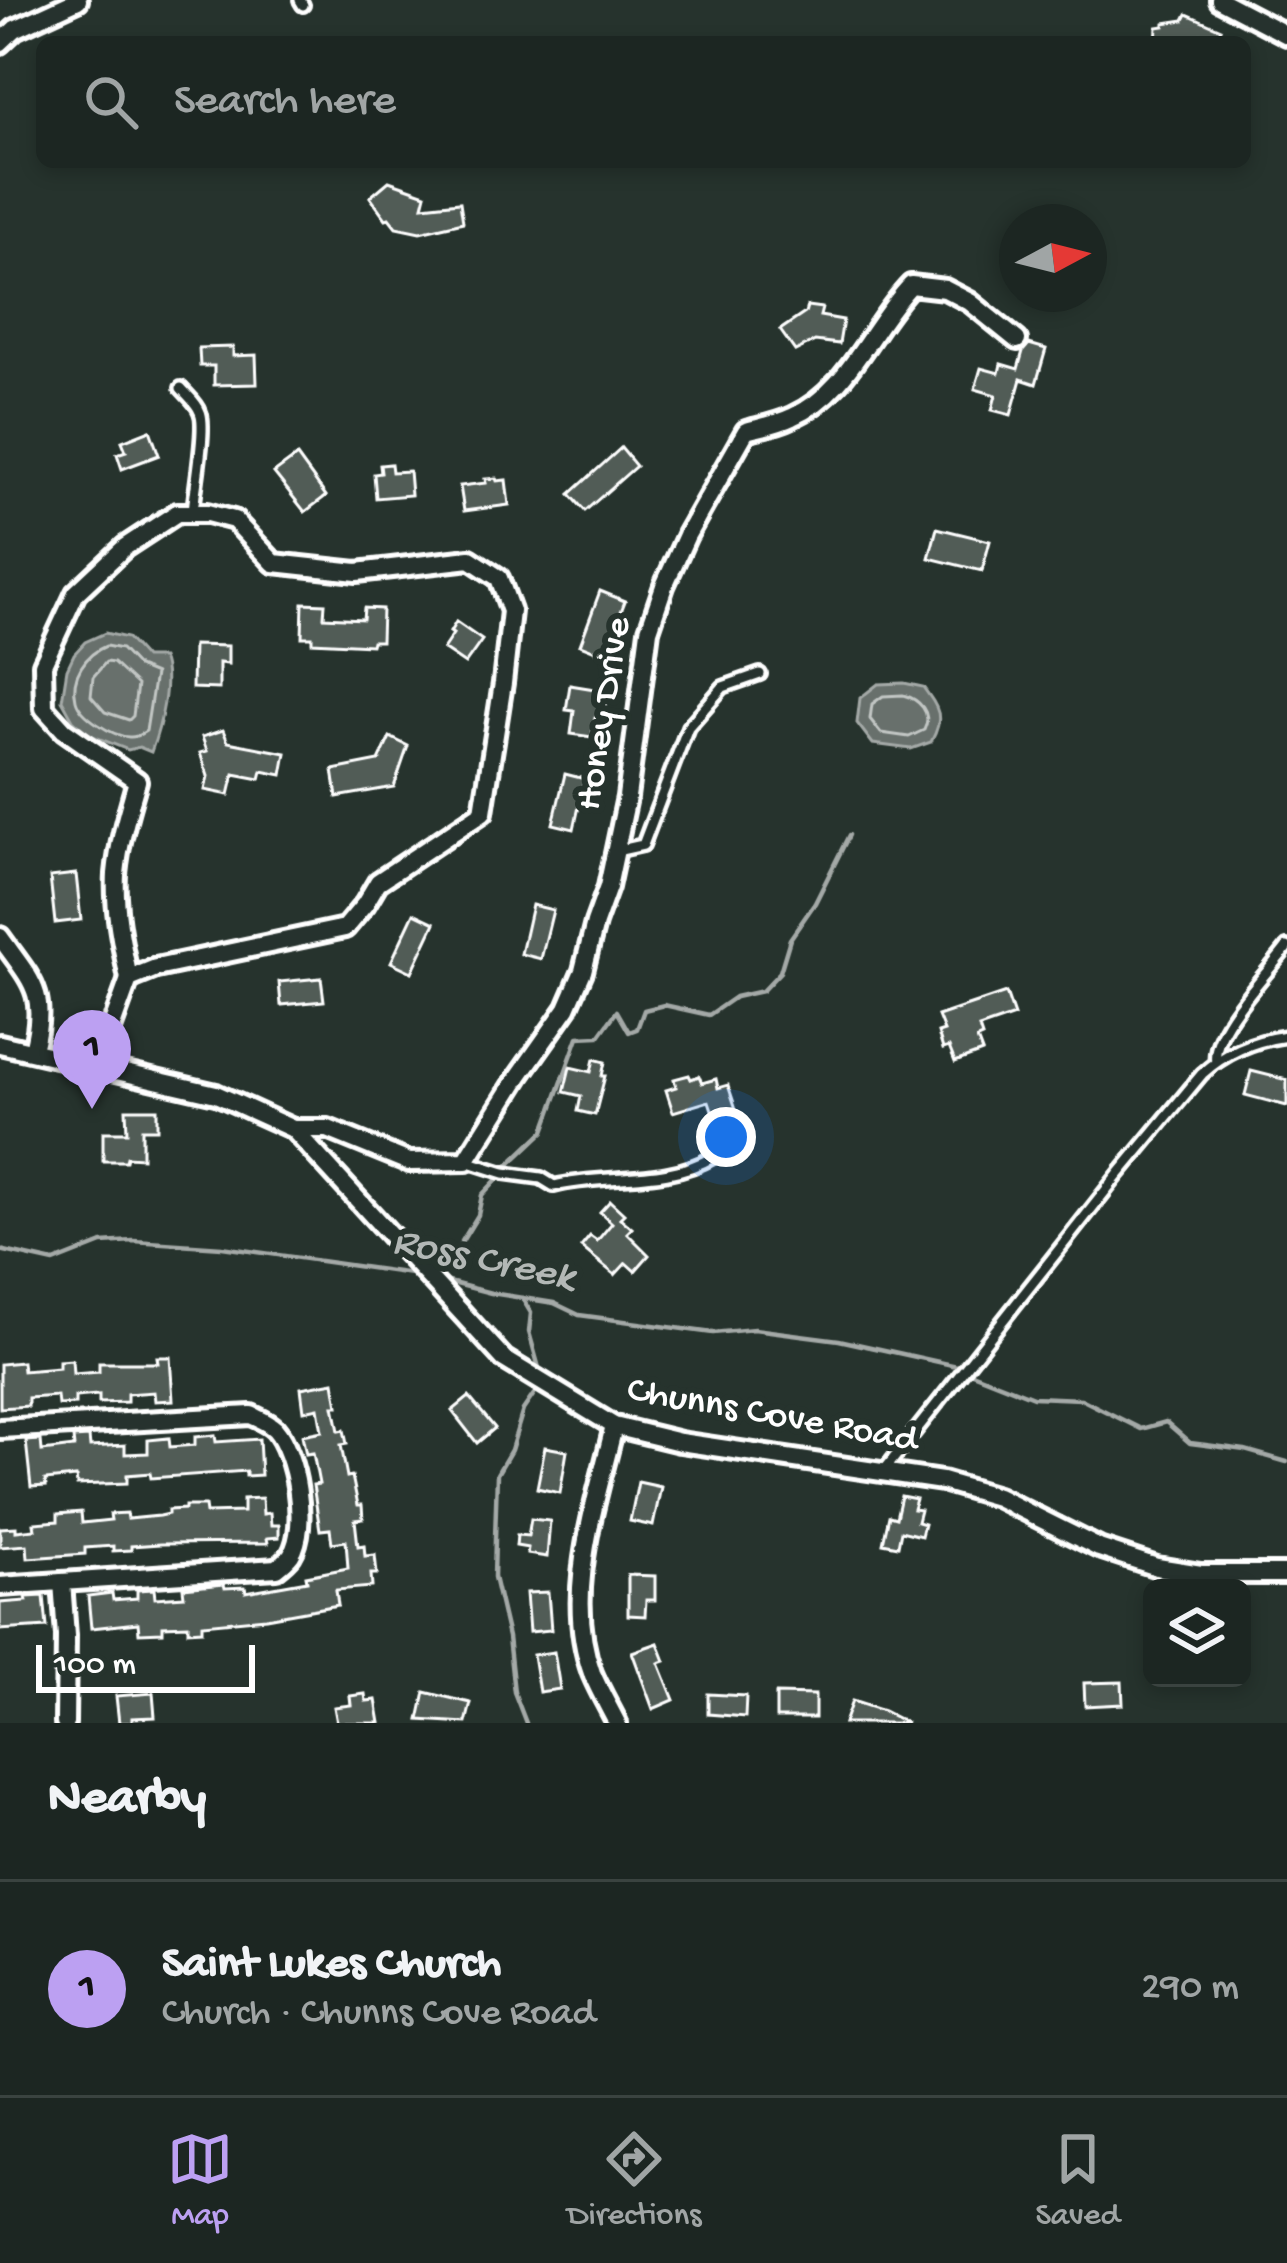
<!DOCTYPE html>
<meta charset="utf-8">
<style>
body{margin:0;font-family:"Gochi Hand",sans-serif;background:#29322f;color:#f1f3f6}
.controls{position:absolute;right:36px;bottom:36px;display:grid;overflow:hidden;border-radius:18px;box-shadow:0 6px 18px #0003}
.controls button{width:108px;height:108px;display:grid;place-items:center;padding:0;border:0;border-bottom:3px solid #3a4340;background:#1c2622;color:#f1f3f6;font:60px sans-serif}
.compass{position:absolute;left:999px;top:204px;width:108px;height:108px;border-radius:50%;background:#1c2622;box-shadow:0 6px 18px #0003;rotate:83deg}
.scale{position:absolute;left:36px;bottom:30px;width:219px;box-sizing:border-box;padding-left:12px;border:6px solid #fff;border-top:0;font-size:33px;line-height:42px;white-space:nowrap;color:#fff;-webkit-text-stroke:9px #26332d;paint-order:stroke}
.you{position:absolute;left:726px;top:1137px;width:42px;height:42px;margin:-30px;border:9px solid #fff;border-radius:50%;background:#1a73e8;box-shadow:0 0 0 18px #1a73e833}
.badge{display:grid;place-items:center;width:78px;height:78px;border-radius:50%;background:#bca0f2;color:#111;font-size:39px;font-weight:700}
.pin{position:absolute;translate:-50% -99px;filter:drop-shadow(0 3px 6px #0008)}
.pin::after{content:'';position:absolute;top:63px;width:42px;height:36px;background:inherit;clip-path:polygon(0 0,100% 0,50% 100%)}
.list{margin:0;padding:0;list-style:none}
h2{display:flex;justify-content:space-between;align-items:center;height:156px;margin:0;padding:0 48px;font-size:51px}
h2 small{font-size:39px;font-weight:400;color:#a0a5a5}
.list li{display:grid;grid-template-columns:78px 1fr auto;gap:36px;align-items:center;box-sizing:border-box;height:216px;padding:0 48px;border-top:3px solid #3a4340}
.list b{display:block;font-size:45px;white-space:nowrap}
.list p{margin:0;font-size:39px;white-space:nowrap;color:#a0a5a5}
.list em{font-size:39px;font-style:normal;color:#a0a5a5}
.icon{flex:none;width:66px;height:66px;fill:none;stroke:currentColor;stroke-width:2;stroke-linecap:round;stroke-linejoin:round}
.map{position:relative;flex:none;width:1287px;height:1723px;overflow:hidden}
.search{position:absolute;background:#1c2622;box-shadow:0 6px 18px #0003;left:36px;right:36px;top:36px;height:132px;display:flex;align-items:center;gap:30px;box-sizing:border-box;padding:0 42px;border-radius:18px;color:#a0a5a5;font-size:45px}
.sheet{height:372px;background:#1c2622}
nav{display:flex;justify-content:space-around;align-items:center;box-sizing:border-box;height:168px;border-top:3px solid #3a4340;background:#1c2622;font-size:33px;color:#a0a5a5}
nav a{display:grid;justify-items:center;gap:6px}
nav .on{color:#bca0f2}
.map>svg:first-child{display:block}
</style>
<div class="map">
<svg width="1287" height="1723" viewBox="0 0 1287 1723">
<rect width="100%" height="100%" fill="#26332d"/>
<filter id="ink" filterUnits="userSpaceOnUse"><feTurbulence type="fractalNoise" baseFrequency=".00833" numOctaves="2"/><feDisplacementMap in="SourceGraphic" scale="24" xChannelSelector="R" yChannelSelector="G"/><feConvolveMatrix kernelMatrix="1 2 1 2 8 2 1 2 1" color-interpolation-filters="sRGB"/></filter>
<g filter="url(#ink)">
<g fill="#67706c" stroke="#a4a9a7" stroke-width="3">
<path d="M105,633L127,638L145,658H162C172,681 160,728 151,752L139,747L128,750L90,735L73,720L62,700L67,669L74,654L85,642Z"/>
<path d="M904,683L923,687C939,709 945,717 931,742L911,749L873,744L857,723L860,698L878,684Z"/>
</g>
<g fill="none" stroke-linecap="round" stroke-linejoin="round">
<g stroke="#c2c6c4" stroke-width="3">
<path d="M106,646L121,649L138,667L155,674L146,731C141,734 136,738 129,737C112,736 80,716 76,700C70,676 86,654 106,646Z"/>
<polygon points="106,662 113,663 137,685 133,716 129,720 105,712 91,696 93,677"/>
<path d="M903,695C919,699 933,713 924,730L909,737L881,733L870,719L872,704L883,696Z"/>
</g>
<g stroke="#a4a9a7" stroke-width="4.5">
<polyline points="505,1168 544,1131 578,1037 599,1036 617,1011 629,1032 637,1029 644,1010 664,1005 709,1015 735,997 762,991 780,972 790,939 815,903 849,835"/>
<polyline points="0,1250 54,1262 102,1243 134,1241 222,1247 419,1275"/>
<polyline points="439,1279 478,1215 482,1195 499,1177"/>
<polyline points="441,1280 491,1293 554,1303 579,1315 713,1333 754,1329 839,1340 957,1366"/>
<polyline points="522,1298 531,1313 529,1332 539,1368"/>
<polyline points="972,1373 1033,1397 1081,1399 1141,1429 1166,1422 1190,1443 1245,1450 1287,1462"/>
<polyline points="526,1723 514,1692 508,1637 494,1577 495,1539 497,1474 511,1450 523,1410 534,1394"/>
</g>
</g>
<g fill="#515c57" stroke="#fff" stroke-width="3">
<polygon points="1187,14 1221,29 1215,41 1202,35 1202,42 1156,42 1157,27 1164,26 1164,23 1184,20"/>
<polygon points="389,181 426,194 423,206 460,202 463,222 420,232 396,227 389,218 386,219 370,197"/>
<polygon points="807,306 822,308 820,316 843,320 839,344 815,341 795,351 780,330 805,313"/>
<polygon points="1029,344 1046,349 1036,384 1021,379 1011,415 992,410 996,395 975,389 981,368 999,373 1001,364 1018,369 1023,351"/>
<polygon points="233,347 233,356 256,355 257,384 214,385 214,366 200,366 199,348"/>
<polygon points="150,430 159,455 122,469 117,454 126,451 122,441"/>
<polygon points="621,448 636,466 585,511 570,494"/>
<polygon points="297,456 326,496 305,512 274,473"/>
<polygon points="391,464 392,472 409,471 411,495 376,498 374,474 381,473 380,465"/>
<polygon points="496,478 497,481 506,480 509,505 464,511 460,486 486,483 485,479"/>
<polygon points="937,528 990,541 982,571 929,558"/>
<polygon points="600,591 625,601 612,635 615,636 608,656 580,645"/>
<polygon points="303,603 325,604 324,617 363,619 364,608 382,609 381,641 372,641 371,645 312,642 312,637 302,637"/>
<polygon points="456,622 482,640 465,664 443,649 453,634 450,632"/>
<polygon points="193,645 228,646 228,664 219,663 219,689 192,688"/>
<polygon points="570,685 607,691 603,719 595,718 592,737 571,734 574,711 566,710"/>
<polygon points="223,730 228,742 286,753 282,775 262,771 260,779 234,774 229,795 205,790 208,776 200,753 207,751 202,737"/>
<polygon points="390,737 408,746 394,787 337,797 333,770 379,761"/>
<polygon points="565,774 585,779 574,829 553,824"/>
<polygon points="76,874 81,920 55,923 50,877"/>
<polygon points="532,905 553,910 541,959 521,954"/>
<polygon points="414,913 435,923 412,972 391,962"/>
<polygon points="321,978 324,1001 281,1005 279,982"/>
<polygon points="1006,993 1014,1016 979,1028 982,1037 977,1039 982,1052 955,1062 949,1047 943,1049 938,1033 944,1031 938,1016"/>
<polygon points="594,1059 605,1062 602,1076 605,1076 595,1115 578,1111 581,1096 564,1092 570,1067 591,1072"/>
<polygon points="1251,1071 1287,1080 1287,1106 1245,1095"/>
<polygon points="689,1075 691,1079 699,1076 702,1083 716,1079 718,1088 728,1085 737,1112 715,1119 709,1101 673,1112 666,1090 676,1087 674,1079"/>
<polygon points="126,1109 157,1109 157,1129 142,1129 142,1158 127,1157 126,1161 103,1161 103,1132 127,1132"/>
<polygon points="610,1201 624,1214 620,1218 632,1228 627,1233 649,1255 635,1271 626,1263 615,1275 581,1247 590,1236 597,1241 612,1223 600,1212"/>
<polygon points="157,1357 170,1357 173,1400 155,1401 154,1392 127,1394 127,1402 99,1403 99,1395 75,1397 75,1404 58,1405 57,1396 28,1398 28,1406 0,1408 0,1364 22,1362 23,1371 59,1368 59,1361 72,1360 73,1374 99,1372 99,1363 158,1363"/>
<polygon points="334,1382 338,1406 334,1406 339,1431 344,1430 347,1444 341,1445 347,1477 352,1476 358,1505 362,1505 363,1519 355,1520 358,1546 364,1545 365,1556 375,1555 377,1574 371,1574 372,1587 336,1590 338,1605 266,1618 202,1624 202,1630 188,1631 188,1625 163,1626 163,1632 139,1633 138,1623 91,1628 88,1596 112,1593 113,1600 137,1598 137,1590 154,1589 155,1598 184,1596 183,1588 224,1584 225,1588 245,1587 246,1592 307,1581 306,1576 348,1568 346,1541 332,1543 330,1529 320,1530 313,1485 319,1484 313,1453 306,1454 302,1435 322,1431 318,1408 304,1411 301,1388"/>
<polygon points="469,1397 495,1428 477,1443 452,1411"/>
<polygon points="215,1435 216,1442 259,1439 261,1475 246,1476 246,1471 151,1478 150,1473 127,1475 127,1483 77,1485 76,1477 45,1480 46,1486 31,1487 26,1441 41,1440 42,1451 74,1447 73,1438 89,1437 90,1447 125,1445 125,1454 148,1453 148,1440 169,1438 170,1447 195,1445 195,1437"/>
<polygon points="545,1447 567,1451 560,1493 537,1488"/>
<polygon points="638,1482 661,1487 653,1526 630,1521"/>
<polygon points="901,1496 916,1499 913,1509 920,1510 917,1522 924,1524 921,1536 901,1531 898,1546 883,1543 889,1516 896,1518"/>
<polygon points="262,1498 263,1514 270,1513 271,1525 279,1525 279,1537 267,1538 268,1543 160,1544 131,1546 131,1550 113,1551 113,1546 85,1548 85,1554 28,1558 27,1545 0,1547 0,1528 16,1527 16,1531 35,1529 34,1523 58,1521 58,1514 81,1512 82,1523 111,1520 110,1514 127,1513 128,1519 159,1516 168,1514 168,1510 185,1509 185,1506 205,1506 206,1513 243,1512 243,1499"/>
<polygon points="531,1519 550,1521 547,1557 527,1554 528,1548 516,1546 517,1535 528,1536"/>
<polygon points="628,1575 655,1576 655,1600 646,1600 645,1616 628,1615"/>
<polygon points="548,1592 551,1630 529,1632 526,1593"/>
<polygon points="44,1596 47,1627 0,1630 0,1603 27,1601 26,1597"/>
<polygon points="658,1643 665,1661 659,1663 674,1700 653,1709 632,1652"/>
<polygon points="554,1652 560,1689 539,1692 533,1655"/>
<polygon points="1122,1682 1123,1704 1085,1706 1084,1683"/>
<polygon points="425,1692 471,1703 466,1723 419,1720"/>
<polygon points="153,1693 155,1717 132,1718 132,1723 119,1723 116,1696"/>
<polygon points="365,1694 366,1701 376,1700 380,1723 337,1723 334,1707 351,1705 350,1696"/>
<polygon points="708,1694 746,1696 745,1717 708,1714"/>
<polygon points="776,1694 815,1695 815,1718 776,1718"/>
<polygon points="852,1701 883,1711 907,1723 844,1723"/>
</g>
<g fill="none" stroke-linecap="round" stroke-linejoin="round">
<g stroke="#fff" stroke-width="18">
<g id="lane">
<polyline points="300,0 303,5"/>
<path d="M181,388C187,395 197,403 200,412C207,427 194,492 193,513"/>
<polyline points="616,851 643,845 688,727 723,687 760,674"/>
<path d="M1216,1062C1210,1031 1268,973 1287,947"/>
<path d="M466,1161L504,1173L541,1178L554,1186C605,1173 666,1185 713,1157"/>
<path d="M883,1472L1118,1175L1202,1074C1226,1052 1255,1040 1287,1036"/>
</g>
</g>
<g stroke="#fff" stroke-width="26">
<g id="street">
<polyline points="1220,0 1287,35"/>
<polyline points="0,43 15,29 78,0"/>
<path d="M177,513H207L234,520L274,563L357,572L470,559L499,578L511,611L503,683L483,812L378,882L365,904L345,928L156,968L129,979C122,945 114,909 116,874C119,842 128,812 137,781L64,730L44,708L43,664L76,593L125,547Z"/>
<path d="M0,937C32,982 48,992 33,1050"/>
<polyline points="0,1044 216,1094 293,1129 504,1359 614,1426 680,1442 942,1481 997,1497 1099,1548 1157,1567 1201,1574 1287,1574"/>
<polyline points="97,1068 129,979"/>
<path d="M293,1129H328L409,1162L466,1161L519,1076L567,1008L583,971L595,923L608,887L627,797L649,630L664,586L687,535L746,431C761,427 778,424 792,417C849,392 870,327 911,285L945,289L970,302L1017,340"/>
<path d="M614,1426C596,1504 563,1594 592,1673C599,1690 609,1707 617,1723"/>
<path d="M0,1429L251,1415C259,1419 268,1422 275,1429C296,1453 309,1526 291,1555C288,1559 281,1565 277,1568L0,1586"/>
<polyline points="62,1582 66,1636 65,1723"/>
</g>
</g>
<use href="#lane" stroke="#26332d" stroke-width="9"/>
<use href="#street" stroke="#26332d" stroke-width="16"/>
</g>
</g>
<g text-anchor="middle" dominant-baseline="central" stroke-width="12" stroke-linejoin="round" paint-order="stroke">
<g font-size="39" fill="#fff" stroke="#26332d">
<text transform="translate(606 714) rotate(-81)">Honey Drive</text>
<text transform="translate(772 1417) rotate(10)">Chunns Cove Road</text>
</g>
<g font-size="42" font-style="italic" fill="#b3b8b6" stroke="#26332d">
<text transform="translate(483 1262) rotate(12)">Ross Creek</text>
</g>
</g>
</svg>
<div class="controls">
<button><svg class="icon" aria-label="layers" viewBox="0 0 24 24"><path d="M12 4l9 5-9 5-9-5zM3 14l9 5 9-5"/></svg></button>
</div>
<svg class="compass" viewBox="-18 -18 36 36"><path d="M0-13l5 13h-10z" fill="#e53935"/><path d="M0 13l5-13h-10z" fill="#a0a5a5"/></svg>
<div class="scale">100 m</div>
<div class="you"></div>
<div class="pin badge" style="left:92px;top:1109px">1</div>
<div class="search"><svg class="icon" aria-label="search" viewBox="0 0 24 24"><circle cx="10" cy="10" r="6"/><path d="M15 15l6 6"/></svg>Search here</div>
</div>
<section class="sheet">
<h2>Nearby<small></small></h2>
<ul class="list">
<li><span class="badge">1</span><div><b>Saint Lukes Church</b><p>Church · Chunns Cove Road</p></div><em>290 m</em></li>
</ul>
</section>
<nav>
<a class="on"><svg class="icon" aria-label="map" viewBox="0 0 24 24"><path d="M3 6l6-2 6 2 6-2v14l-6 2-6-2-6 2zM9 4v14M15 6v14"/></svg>Map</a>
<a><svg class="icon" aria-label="directions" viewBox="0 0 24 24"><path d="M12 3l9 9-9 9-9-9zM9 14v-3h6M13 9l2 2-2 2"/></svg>Directions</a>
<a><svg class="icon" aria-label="saved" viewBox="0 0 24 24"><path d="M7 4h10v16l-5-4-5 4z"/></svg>Saved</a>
</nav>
